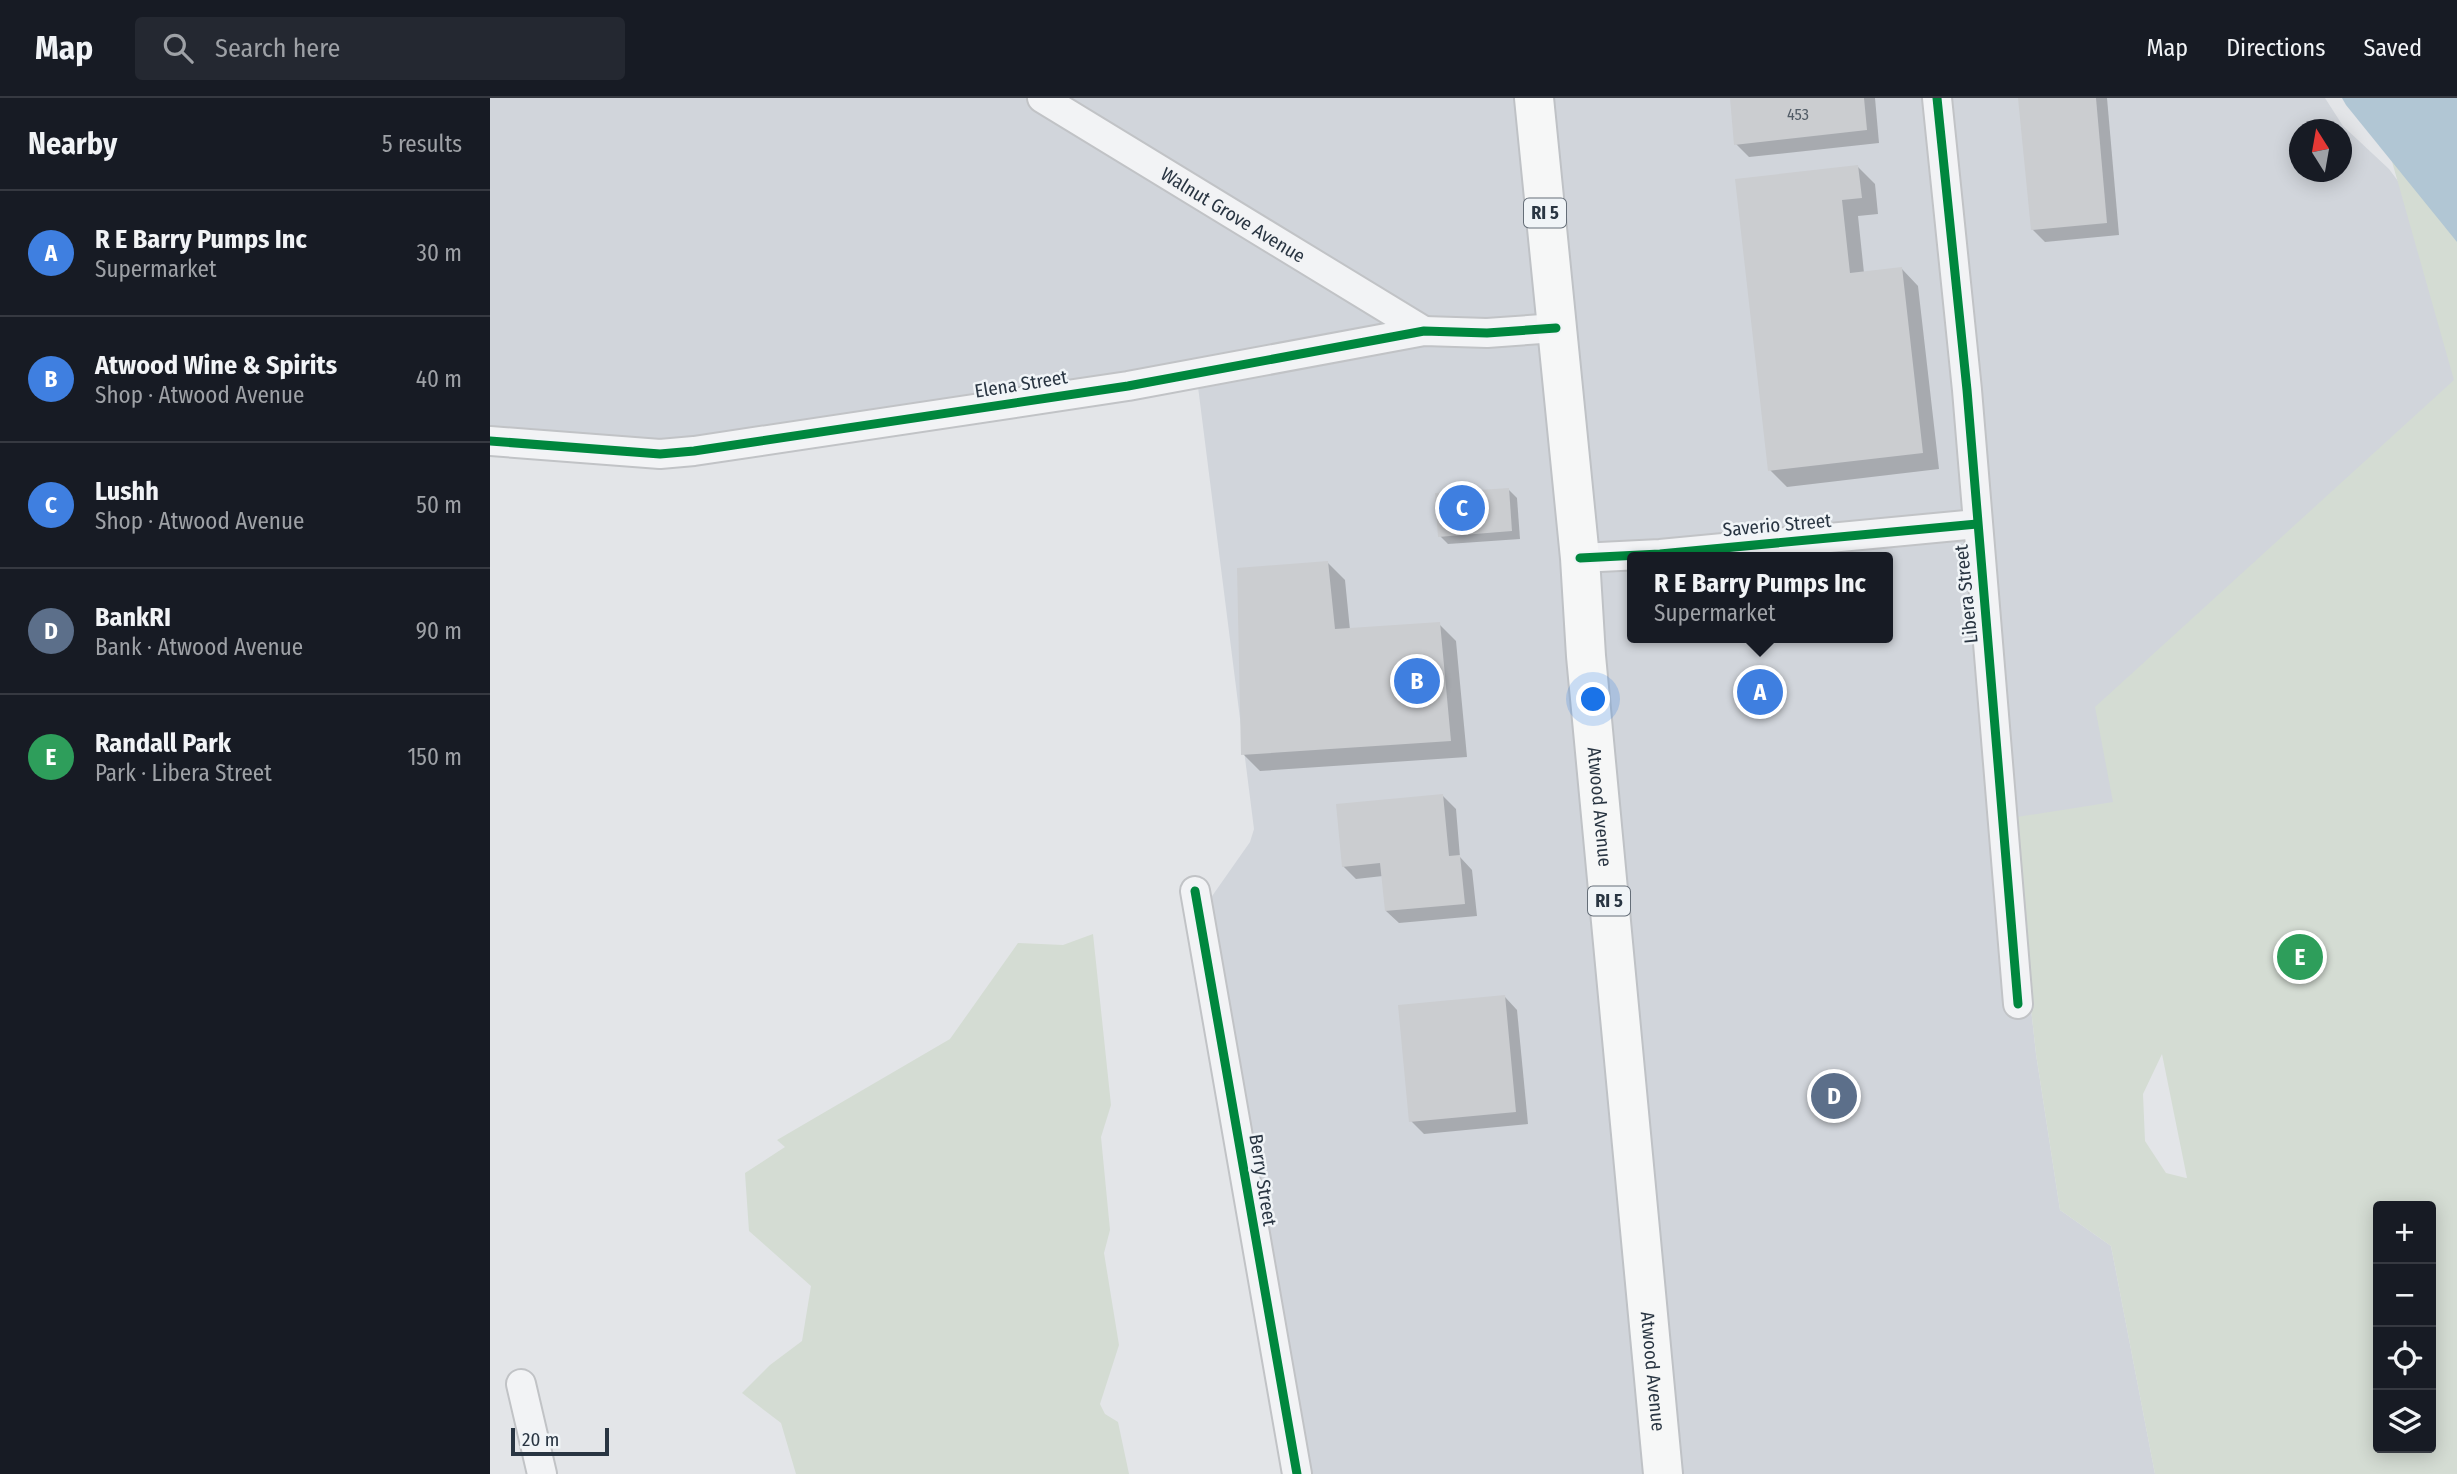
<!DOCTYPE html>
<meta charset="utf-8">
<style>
body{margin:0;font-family:"Fira Sans Condensed",sans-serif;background:#242831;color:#f1f3f6}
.controls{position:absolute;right:21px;bottom:21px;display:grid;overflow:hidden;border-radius:7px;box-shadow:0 4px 18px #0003}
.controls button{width:63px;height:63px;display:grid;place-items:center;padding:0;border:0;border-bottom:2px solid #363941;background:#171b24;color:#f1f3f6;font:35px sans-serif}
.compass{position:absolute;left:1799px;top:21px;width:63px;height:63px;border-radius:50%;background:#171b24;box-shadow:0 4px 18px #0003;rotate:349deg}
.scale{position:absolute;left:21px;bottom:18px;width:98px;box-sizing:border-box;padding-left:7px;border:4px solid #293542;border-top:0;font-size:19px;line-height:24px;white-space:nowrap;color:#293542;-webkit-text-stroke:5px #f0f4f7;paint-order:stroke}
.you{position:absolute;left:1104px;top:602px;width:24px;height:24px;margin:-18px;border:5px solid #fff;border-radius:50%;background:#1a73e8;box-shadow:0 0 0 10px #1a73e833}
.badge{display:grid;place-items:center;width:46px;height:46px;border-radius:50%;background:#d93025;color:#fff;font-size:23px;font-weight:700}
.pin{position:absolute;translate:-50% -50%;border:4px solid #fff;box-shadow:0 2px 7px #0006}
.popup{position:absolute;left:1137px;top:454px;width:266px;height:91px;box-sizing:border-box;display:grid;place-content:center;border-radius:7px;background:#171b24;filter:drop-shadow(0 2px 5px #0005);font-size:23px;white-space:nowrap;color:#9ea1a6}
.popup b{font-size:26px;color:#f1f3f6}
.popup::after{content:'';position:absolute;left:50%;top:100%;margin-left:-14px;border:14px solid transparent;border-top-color:#171b24}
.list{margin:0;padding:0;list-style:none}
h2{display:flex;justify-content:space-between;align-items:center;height:91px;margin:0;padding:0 28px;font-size:30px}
h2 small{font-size:23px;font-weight:400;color:#9ea1a6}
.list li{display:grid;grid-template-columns:46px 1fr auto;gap:21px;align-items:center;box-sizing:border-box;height:126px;padding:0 28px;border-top:2px solid #363941}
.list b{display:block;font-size:26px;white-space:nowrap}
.list p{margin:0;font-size:23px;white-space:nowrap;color:#9ea1a6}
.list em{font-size:23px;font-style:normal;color:#9ea1a6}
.icon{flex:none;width:38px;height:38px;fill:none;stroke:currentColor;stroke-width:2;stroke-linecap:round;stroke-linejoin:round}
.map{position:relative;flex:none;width:1967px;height:1376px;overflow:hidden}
header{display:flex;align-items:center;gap:42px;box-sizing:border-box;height:98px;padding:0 35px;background:#171b24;border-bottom:2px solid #363941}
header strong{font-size:33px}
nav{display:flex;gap:38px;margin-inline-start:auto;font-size:24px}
.search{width:490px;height:63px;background:#242831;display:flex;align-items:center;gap:18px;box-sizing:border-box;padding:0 24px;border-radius:7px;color:#9ea1a6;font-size:26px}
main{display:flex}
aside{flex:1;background:#171b24}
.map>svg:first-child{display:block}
</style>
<header>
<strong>Map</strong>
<div class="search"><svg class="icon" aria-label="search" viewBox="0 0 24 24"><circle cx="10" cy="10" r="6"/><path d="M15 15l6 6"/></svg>Search here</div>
<nav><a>Map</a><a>Directions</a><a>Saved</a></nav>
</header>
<main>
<aside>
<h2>Nearby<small>5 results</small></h2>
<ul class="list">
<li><span class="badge" style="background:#3f7fe0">A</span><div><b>R E Barry Pumps Inc</b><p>Supermarket</p></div><em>30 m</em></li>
<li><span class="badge" style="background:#3f7fe0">B</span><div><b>Atwood Wine &amp; Spirits</b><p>Shop · Atwood Avenue</p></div><em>40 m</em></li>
<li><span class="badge" style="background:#3f7fe0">C</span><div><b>Lushh</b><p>Shop · Atwood Avenue</p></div><em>50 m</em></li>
<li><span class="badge" style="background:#5c6f8a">D</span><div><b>BankRI</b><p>Bank · Atwood Avenue</p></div><em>90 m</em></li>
<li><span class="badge" style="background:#2e9e5b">E</span><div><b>Randall Park</b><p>Park · Libera Street</p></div><em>150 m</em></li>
</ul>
</aside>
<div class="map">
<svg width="1967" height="1376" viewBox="0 0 1967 1376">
<rect width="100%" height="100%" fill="#e3e5e8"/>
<path fill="#d1d5db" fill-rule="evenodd" d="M0,0H1835L1853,28L1899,71L1966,161L1967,514L1670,697L1521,729L1546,956L1570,1112L1621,1148L1665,1376H807L720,801L760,744L764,731L706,273L195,352L0,343ZM1810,32H1852V74H1810ZM1142,459H1398V540H1142Z"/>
<g fill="#d4dcd3" fill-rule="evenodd">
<path d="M1884,0H1967V1376H1665L1621,1148L1570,1112L1546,956L1521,729L1527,719L1623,704L1605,609L1964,282ZM1672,956L1697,1080H1696L1676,1075L1655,1043L1653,996ZM1888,1108H1941V1350H1888Z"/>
<polygon points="603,836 621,1007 611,1039 620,1132 614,1155 629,1247 610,1306 615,1316 628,1324 639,1376 306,1376 291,1325 252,1295 280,1267 312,1243 321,1188 259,1133 255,1075 295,1049 287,1042 460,941 528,845 573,847"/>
</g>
<polygon fill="#b1c6d4" points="1852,0 1967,0 1967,144 1856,7"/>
<g fill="#0003">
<polygon points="1242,0 1385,0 1389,45 1259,59 1246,46"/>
<polygon points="1529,0 1617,0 1629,137 1555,144 1542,131"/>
<polygon points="1368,69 1385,86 1388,116 1368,118 1374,175 1412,171 1428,188 1449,371 1297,389 1280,372 1246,83"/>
<polygon points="1018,391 1027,400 1030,441 958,446 950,438"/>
<polygon points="838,465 855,482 860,532 949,526 966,543 977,659 770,673 753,656"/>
<polygon points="953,698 966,711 970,759 982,772 987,818 909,825 896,813 893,778 866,781 853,768"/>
<polygon points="1015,899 1027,912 1038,1026 934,1036 921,1023"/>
</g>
<g fill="#cbcdd0">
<polygon points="1240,0 1374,0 1377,32 1244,47"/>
<polygon points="1528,0 1606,0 1617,125 1541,132"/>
<polygon points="1368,67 1372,100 1352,102 1360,175 1412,169 1433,355 1278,373 1245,81"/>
<polygon points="1019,390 1022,433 948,439 945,395"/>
<polygon points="838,463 845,531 950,524 961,643 751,657 747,470"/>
<polygon points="953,696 959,758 970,757 975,806 895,813 890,765 852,769 846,706"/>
<polygon points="1015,897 1026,1014 919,1024 908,907"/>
</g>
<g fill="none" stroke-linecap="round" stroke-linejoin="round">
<g stroke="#c1c3c6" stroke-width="32">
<g id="minor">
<path id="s1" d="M552,0L934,233"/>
<polyline points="1447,0 1477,292 1528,906"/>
<polyline points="0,343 170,356 204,353 638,288 934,233 997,235 1066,230"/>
<polyline points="1090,460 1170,456 1487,426"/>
<polyline points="705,793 807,1376"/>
<polyline points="31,1286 52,1376"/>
</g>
</g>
<g stroke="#bfc2c6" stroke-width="42">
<g id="primary">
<path id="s2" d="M1044,0L1090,460L1096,558L1173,1376"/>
</g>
</g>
<use href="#minor" stroke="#f2f3f5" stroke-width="28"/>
<use href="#primary" stroke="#f6f7f7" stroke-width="38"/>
<g stroke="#f0f4f7" stroke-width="13">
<g id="cycleway">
<polyline points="1447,0 1477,292 1528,906"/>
<polyline points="0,343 170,356 204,353 638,288 934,233 997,235 1066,230"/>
<polyline points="1090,460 1170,456 1487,426"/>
<polyline points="705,793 807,1376"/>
</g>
</g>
<use href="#cycleway" stroke="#00873e" stroke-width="9"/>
</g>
<g text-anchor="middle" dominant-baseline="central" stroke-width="5" stroke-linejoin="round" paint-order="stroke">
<g font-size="16" fill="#525c66">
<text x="1308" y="16">453</text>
</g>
<g fill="#f0f4f7" stroke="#656e78" stroke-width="2">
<rect x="1034" y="100.5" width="42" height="29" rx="5"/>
<rect x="1098" y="788.5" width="42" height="29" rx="5"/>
</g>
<g font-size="18" font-weight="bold" fill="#293542">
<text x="1055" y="115">RI 5</text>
<text x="1119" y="803">RI 5</text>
</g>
<g font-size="19" fill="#293542" stroke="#f0f4f7">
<text stroke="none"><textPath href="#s1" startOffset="224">Walnut Grove Avenue</textPath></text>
<text transform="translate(531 286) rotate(-9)">Elena Street</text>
<text transform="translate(1287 427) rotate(-5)">Saverio Street</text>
<text transform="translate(1476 496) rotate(-96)">Libera Street</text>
<text stroke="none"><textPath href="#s2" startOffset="712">Atwood Avenue</textPath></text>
<text transform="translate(773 1082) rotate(81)">Berry Street</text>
<text stroke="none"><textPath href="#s2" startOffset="1279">Atwood Avenue</textPath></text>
</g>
</g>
</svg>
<div class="controls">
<button>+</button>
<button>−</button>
<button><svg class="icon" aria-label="locate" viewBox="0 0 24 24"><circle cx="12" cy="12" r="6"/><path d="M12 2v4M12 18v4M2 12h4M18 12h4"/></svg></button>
<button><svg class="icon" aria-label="layers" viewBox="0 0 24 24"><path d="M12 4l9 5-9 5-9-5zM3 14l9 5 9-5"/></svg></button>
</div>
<svg class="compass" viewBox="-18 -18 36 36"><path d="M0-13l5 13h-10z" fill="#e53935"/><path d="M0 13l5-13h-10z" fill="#9ea1a6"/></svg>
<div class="scale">20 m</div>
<div class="you"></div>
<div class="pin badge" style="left:1270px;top:594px;background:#3f7fe0">A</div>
<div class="popup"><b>R E Barry Pumps Inc</b>Supermarket</div>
<div class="pin badge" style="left:927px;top:583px;background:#3f7fe0">B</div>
<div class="pin badge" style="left:972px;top:410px;background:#3f7fe0">C</div>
<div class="pin badge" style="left:1344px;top:998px;background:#5c6f8a">D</div>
<div class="pin badge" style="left:1810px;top:859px;background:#2e9e5b">E</div>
</div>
</main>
